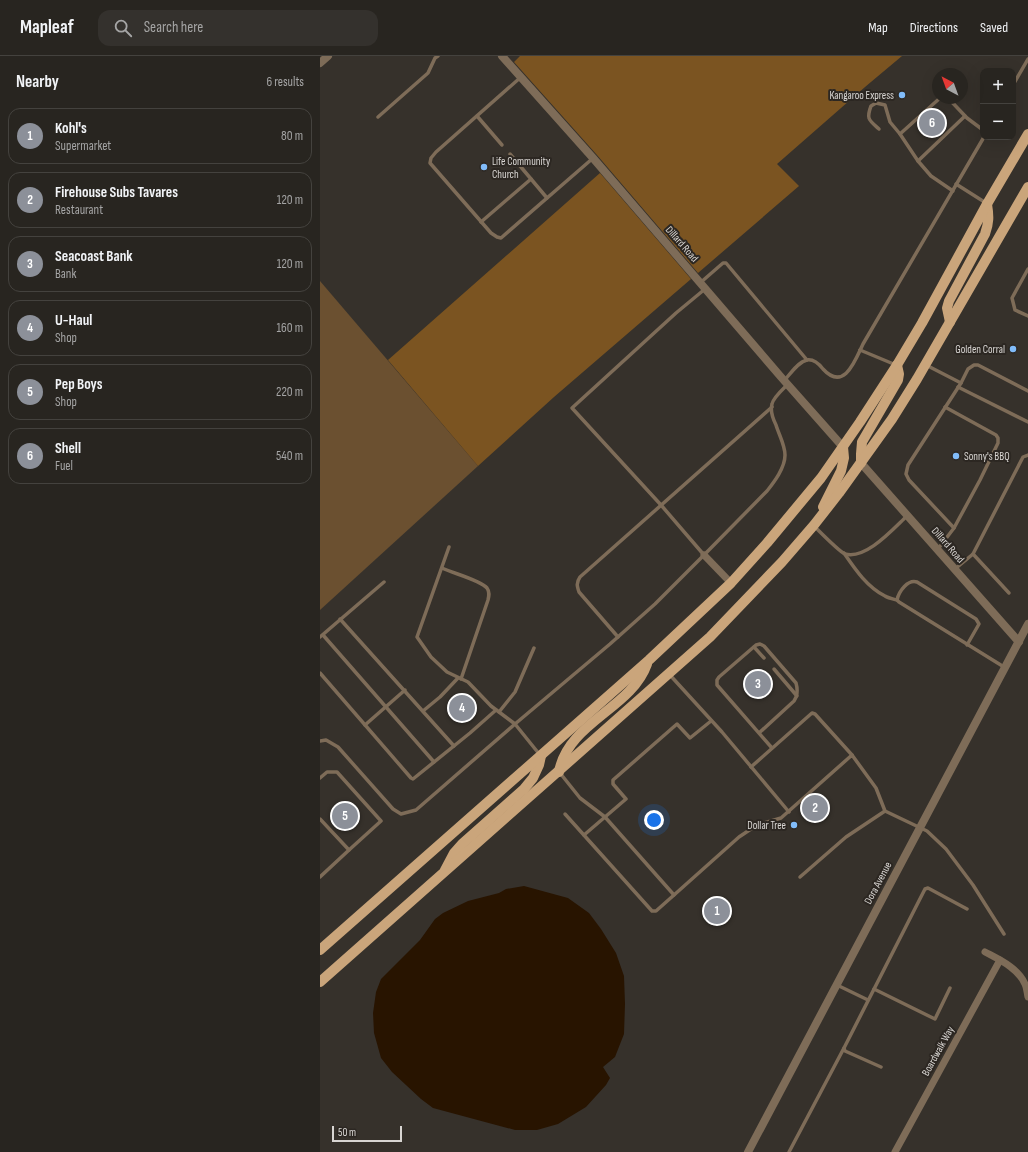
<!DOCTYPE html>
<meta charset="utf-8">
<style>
body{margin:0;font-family:"Sofia Sans Condensed",sans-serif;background:#34312d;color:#f1f3f6}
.controls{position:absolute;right:12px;top:12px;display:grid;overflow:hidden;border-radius:8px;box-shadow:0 4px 16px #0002}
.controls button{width:36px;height:36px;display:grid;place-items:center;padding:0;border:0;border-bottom:1px solid #44423e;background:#282520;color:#f1f3f6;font:20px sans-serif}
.compass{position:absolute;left:612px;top:12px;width:36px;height:36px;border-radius:50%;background:#282520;box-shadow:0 4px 16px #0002;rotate:319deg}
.scale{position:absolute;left:12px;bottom:10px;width:70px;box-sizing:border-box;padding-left:4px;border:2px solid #d9d6d3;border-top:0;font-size:11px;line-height:14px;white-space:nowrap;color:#d9d6d3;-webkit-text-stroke:3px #2c2722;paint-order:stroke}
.you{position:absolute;left:334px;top:764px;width:14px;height:14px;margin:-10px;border:3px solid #fff;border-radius:50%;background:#1a73e8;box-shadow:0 0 0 6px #1a73e833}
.badge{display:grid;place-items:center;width:26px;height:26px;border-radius:50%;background:#8c9099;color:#fff;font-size:13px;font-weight:700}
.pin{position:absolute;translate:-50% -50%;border:2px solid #fff;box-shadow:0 1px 4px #0006}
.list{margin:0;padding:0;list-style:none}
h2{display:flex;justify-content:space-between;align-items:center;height:52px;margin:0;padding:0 16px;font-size:17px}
h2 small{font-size:13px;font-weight:400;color:#a5a5a5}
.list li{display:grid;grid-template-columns:26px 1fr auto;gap:12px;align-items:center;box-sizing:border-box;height:56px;margin:0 8px 8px;padding:0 8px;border:1px solid #44423e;border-radius:12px}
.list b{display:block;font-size:15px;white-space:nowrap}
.list p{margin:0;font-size:13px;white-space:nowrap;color:#a5a5a5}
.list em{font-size:13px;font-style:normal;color:#a5a5a5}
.icon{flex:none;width:22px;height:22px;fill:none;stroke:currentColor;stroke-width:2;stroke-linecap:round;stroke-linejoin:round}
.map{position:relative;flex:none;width:708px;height:1096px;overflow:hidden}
header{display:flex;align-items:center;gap:24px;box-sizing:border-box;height:56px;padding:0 20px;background:#282520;border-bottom:1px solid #44423e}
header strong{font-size:19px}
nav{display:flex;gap:22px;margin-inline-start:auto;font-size:14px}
.search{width:280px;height:36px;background:#34312d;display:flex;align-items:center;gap:10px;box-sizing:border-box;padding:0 14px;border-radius:12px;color:#a5a5a5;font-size:15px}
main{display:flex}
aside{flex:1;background:#282520}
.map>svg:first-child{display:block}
</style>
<header>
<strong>Mapleaf</strong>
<div class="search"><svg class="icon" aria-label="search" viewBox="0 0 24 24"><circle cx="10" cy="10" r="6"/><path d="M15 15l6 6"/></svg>Search here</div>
<nav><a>Map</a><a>Directions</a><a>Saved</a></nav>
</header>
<main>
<aside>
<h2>Nearby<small>6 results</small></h2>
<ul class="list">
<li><span class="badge">1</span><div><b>Kohl's</b><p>Supermarket</p></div><em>80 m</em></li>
<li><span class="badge">2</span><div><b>Firehouse Subs Tavares</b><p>Restaurant</p></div><em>120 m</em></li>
<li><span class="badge">3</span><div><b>Seacoast Bank</b><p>Bank</p></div><em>120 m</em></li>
<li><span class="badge">4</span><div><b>U-Haul</b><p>Shop</p></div><em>160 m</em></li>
<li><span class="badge">5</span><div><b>Pep Boys</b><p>Shop</p></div><em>220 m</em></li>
<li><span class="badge">6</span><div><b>Shell</b><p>Fuel</p></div><em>540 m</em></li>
</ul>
</aside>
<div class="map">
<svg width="708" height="1096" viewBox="0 0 708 1096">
<rect width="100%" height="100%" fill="#36312b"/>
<polygon fill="#6b5030" points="0,225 158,410 0,554"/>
<g fill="#7b5421">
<polygon points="200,0 582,0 545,31 457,108 479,130 378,217 277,99 194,6"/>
<polygon points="280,117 371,223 234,341 158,410 68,304"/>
</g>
<polygon fill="#281400" points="204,830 248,842 269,857 281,873 296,897 304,920 305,948 304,978 295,1001 283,1011 290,1022 286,1029 266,1051 238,1068 217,1074 195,1074 113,1052 101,1043 72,1016 61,1002 54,977 53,957 56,936 61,923 100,884 115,863 123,857 148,845 179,837 186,833"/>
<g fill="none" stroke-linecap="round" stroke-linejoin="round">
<g stroke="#7e6c58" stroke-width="3.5">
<polyline points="201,21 116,96 111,102 110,107 171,177 177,181 181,182 272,103"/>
<polyline points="693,29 708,3"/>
<polyline points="620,42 580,78 598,105 611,120 633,135"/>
<polyline points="628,42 647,62 663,74"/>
<polyline points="157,60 182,89"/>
<polyline points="58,61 108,17 115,2 118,0"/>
<path d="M559,73C549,64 546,63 551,50L556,47L565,49L570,66L580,78"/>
<polyline points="190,98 227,142"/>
<polyline points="598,105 645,60"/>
<polyline points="636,128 666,147"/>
<polyline points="161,166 211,123"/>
<polyline points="708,213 692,242 695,254 708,260"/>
<polyline points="380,227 403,207 406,207 487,304"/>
<polyline points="540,294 576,309"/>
<polyline points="606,309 641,327 648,313 654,309 658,309 708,335"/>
<path d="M464,325C470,318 478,306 487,304C493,303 499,308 503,313C524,336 535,305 543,288L664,81"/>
<polyline points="638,331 708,366"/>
<polyline points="625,351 676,379 678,382 678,387 660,424 634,472"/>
<path d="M495,471C500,476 520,496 525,498C546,504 573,473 587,460"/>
<polyline points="129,491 97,581 111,601 127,616 148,626 171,650 195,668 220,699"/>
<polyline points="618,493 634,472 589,424 586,418 588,409 641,327"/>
<path d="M524,497C535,513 547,531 565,540C568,542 573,543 577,544"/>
<polyline points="653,498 703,401 708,399"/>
<polyline points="384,499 341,449 252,352 356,257 385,233"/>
<path d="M122,512C132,517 160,524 167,532C170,536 169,540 168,544L141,623"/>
<polyline points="635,513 653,498 689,537"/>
<polyline points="20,563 134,690"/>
<polyline points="3,579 114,706"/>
<polyline points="0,581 64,526"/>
<path d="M298,581L259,536C257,530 256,527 260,521L452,351"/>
<path d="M647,589L659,568L656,563L597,526C588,523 579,535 577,544L579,546L684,611"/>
<polyline points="434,591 444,602"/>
<polyline points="454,613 477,640"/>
<polyline points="0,617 91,722 93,723 150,677 176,654"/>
<polyline points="349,618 402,676 469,756"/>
<polyline points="103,655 120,641 138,622"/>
<polyline points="179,656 195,636 214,592"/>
<polyline points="45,669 85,634"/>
<path d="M439,677L474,645C478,639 478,634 476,627L444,590L440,588L436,589L399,621L397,624V629L452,692"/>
<path d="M0,685L6,684L18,691L73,753L81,758L96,754L195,668L290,588L335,548L384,499L447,435C454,426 465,412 465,399C465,389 459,379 456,369C453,363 450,355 452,348C453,342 463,333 467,329"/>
<polyline points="431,711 492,657 495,658 532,699"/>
<polyline points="240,717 260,742 285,761 354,839 419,781 437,769 461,762 532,699 556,732 565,755 607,775 626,793 653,829 684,878"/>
<polyline points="0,722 7,716 17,716 61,765 29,794"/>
<polyline points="245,758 332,855 336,855 354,839"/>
<polyline points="0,763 29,794 0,821"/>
<polyline points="264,779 306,743 293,728 293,724 357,668 370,682 391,665"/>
<polyline points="480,821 526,781 565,755"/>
<polyline points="517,929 548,944"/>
<polyline points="554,933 615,963 630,932"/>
<polyline points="561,1011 525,995 524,992 605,833 608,832 647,853"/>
<polyline points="469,1096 524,992"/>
</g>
<g stroke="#7e6c58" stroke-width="7">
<polyline points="384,499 411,527"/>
<path d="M665,896C680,904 698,912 705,928C707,932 707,937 708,941"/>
<polyline points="575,1096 680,904"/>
</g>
<g stroke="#7e6c58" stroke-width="8">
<polyline points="182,0 273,102 461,321 523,391"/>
<polyline points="0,7 8,0"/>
<polyline points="541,407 699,586"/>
<polyline points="428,1096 708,568"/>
</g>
<g stroke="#caa57b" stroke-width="10">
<path d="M630,266L627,252L629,245L665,178C669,167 669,160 667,148"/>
<polyline points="541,407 541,398 542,386 578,324 579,318 577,309"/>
<polyline points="503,451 521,415 524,402 523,391"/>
<path d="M239,716C248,666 311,653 327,608"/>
<polyline points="125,814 134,797 142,788 204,733 213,722 219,709 221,700"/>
<polyline points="0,894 329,604 411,527 447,487 501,422 540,366 577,309 602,267 667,148 708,78"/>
<polyline points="0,926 390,581 462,506 494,469 519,437 572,363 597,323 708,131"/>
</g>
</g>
<g fill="#81bcfa" stroke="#2c2722" stroke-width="1.5">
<circle cx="582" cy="39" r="4"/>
<circle cx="164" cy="111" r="4"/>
<circle cx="693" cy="293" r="4"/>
<circle cx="636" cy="400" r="4"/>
<circle cx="474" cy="769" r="4"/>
</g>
<g text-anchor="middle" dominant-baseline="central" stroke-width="4" stroke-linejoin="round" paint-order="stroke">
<g font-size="11" fill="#d9d6d3" stroke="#2c2722" text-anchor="end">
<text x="574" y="39">Kangaroo Express</text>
<text x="172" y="105" text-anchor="start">Life Community<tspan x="172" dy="13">Church</tspan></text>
<text x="685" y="293">Golden Corral</text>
<text x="644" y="400" text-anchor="start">Sonny's BBQ</text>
<text x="466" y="769">Dollar Tree</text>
</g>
<g font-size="11" fill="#d9d6d3" stroke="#2c2722">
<text transform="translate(362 188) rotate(49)">Dillard Road</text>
<text transform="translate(628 489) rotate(49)">Dillard Road</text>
<text transform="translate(558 827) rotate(-62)">Dora Avenue</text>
<text transform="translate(618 995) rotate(-61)">Boardwalk Way</text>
</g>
</g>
</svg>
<div class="controls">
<button>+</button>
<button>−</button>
</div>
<svg class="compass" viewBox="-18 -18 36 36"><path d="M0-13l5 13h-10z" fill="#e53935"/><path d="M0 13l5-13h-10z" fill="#a5a5a5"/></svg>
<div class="scale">50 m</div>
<div class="you"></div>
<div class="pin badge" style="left:397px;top:855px">1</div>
<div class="pin badge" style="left:495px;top:752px">2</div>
<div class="pin badge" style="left:438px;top:628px">3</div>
<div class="pin badge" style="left:142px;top:652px">4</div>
<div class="pin badge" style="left:25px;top:760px">5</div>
<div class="pin badge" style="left:612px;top:67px">6</div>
</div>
</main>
